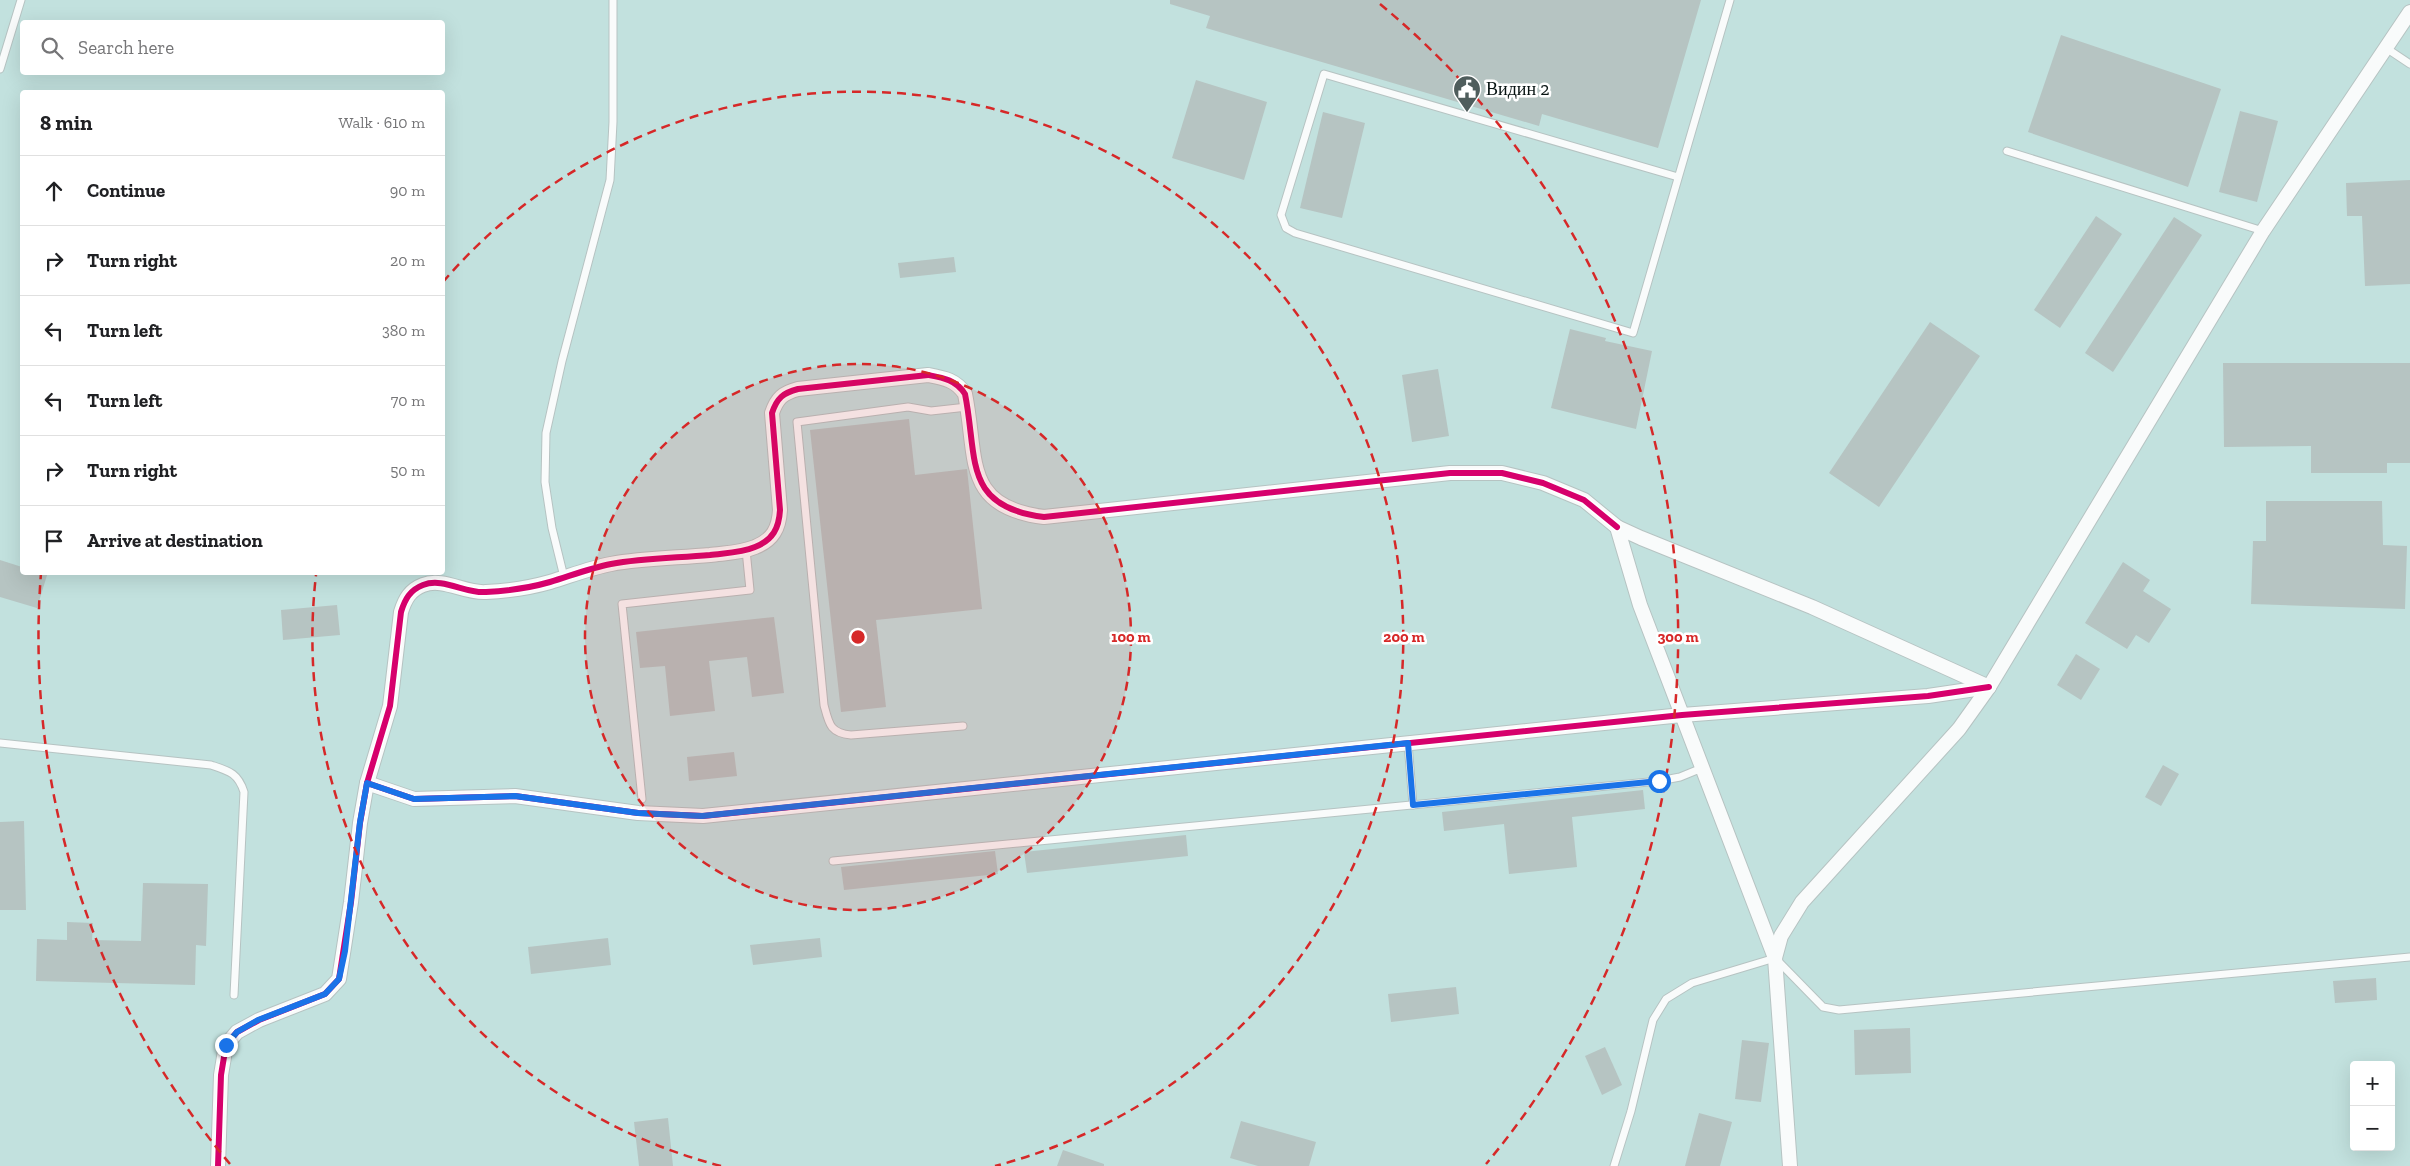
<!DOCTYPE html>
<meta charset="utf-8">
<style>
body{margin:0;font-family:"Zilla Slab",serif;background:#f2f2f2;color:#202124}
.controls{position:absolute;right:15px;bottom:15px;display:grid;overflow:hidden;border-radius:5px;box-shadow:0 5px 20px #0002}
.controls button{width:45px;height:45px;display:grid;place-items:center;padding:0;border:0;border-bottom:1px solid #e0e0e0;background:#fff;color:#202124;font:25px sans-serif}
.stop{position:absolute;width:15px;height:15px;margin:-11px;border:4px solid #1a73e8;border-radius:50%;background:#fff}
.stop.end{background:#1a73e8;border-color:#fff;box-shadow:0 1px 5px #0008}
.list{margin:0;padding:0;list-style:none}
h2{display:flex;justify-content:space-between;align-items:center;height:65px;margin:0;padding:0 20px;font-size:21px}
h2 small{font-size:16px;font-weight:400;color:#757577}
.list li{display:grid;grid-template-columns:32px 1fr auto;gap:15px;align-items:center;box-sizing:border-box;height:70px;padding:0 20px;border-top:1px solid #e0e0e0}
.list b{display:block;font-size:19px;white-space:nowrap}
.list em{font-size:16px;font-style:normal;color:#757577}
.icon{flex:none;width:28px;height:28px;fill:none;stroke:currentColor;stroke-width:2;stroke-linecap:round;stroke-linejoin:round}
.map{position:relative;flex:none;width:2410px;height:1166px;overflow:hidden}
.search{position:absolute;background:#fff;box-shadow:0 5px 20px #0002;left:20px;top:20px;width:425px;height:55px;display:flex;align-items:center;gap:12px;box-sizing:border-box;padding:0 18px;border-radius:5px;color:#757577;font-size:19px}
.panel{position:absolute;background:#fff;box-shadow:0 5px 20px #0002;left:20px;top:90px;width:425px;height:485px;border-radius:5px}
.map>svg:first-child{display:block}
</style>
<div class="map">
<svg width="2410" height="1166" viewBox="0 0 2410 1166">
<rect width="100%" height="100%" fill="#d5e7e5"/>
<path fill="#c2e1de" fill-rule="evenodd" d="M0,0H2410V1166H0ZM22,22H442V72H22ZM22,92H442V572H22ZM2354,1065H2391V1147H2354Z"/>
<g fill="#b6c4c2">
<polygon points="1170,0 1701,0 1658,148 1542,114 1539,126 1206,28 1210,16 1170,4"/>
<polygon points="2061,35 2221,89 2188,187 2028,132"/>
<polygon points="1196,80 1267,102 1244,180 1172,158"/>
<polygon points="2240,111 2278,121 2257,202 2219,192"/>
<polygon points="1323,112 1365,123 1342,218 1300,208"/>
<polygon points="2410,180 2410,284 2365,286 2362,216 2347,216 2346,183"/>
<polygon points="2096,216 2122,234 2060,328 2034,310"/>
<polygon points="2174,217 2202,235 2113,372 2085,353"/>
<polygon points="954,257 956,272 900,278 898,263"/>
<polygon points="1930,322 1980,356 1879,507 1829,473"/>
<polygon points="1570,329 1606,338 1605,341 1652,351 1636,429 1551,408"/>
<polygon points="2223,363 2410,363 2410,463 2387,463 2387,473 2311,473 2311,446 2224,447"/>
<polygon points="1438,369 1449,436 1412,442 1402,375"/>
<polygon points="909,419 915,475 967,469 982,609 876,620 886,707 841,712 810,430"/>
<polygon points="2266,501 2382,501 2383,545 2407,546 2405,609 2251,604 2253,541 2266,541"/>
<polygon points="0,560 22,567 22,572 48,572 37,608 0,597"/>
<polygon points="2123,562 2150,580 2143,591 2171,609 2149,643 2136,635 2127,649 2085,623"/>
<polygon points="337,605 340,635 283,640 281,610"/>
<polygon points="774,617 784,693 752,697 747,657 709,661 715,711 670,716 665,666 640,668 636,632"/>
<polygon points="2076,654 2100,669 2081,700 2057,685"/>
<polygon points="734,752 737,776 689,781 687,757"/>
<polygon points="2163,765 2179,774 2161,806 2145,797"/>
<polygon points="1643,790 1645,809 1572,817 1577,867 1509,874 1504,824 1444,831 1442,812"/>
<polygon points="24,821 26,910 0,910 0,822"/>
<polygon points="1186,835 1188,856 1027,873 1024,852"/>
<polygon points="995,851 998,874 844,890 841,867"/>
<polygon points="143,883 208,884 206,946 196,945 195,985 36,981 37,939 67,940 67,922 93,923 92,940 141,941"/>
<polygon points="608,938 611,965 531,974 528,947"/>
<polygon points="820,938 822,957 753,965 750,945"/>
<polygon points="2376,978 2377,1000 2335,1003 2333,981"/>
<polygon points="1456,987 1459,1014 1391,1022 1388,994"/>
<polygon points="1910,1028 1911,1073 1855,1075 1854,1030"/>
<polygon points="1742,1040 1769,1043 1761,1102 1735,1099"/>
<polygon points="1605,1047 1622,1085 1602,1095 1585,1056"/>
<polygon points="1699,1113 1732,1122 1720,1166 1685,1166"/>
<polygon points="668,1118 673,1166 639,1166 634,1122"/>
<polygon points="1241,1121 1316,1142 1309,1166 1258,1166 1230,1158"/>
<polygon points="1063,1150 1104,1164 1104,1166 1057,1166"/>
</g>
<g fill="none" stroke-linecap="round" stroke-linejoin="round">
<g stroke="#b6c3c2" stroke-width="9">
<g id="service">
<polyline points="2386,48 2410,64"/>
<polyline points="0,69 21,0"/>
<polyline points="2007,151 2263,231"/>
<polyline points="1678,177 1324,74 1281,215 1286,228 1295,233 1633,333 1730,0"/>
<polyline points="564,577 552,528 545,482 546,433 562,361 610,180 613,122 613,0"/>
<path d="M963,726L851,735C830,733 829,724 824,705L797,422L908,407L931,411L967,407"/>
<path d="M0,743L211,765C229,771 238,773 244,792L234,995"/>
<polyline points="1408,743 1413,805"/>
<polyline points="642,799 622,604 750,590 746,550"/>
<polyline points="833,861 1659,781 1680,777 1702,768"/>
<polyline points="1614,1166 1631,1111 1653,1020 1666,999 1692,983 1775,958 1823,1007 1839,1010 2410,957"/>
</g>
</g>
<g stroke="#b6c3c2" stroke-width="16">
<g id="minor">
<polyline points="367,783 414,799 515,796 638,813 703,816 1682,715 1928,696 1989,687"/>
<polyline points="1775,958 1781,936 1802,902 1959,729 1989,687 2263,231 2410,12"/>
<path d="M218,1166L221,1075L226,1045L237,1032L259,1020L325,994L339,979L351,902L360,823L367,783L390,706L401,612C405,599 410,590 423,585C443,577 466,594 486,592C507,591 529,588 550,582C570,576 590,568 611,564C643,558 677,558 710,555C724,553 741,553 755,547C773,540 779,528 780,510L772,413C777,398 783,393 798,389L928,375C944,378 956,380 965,394C978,458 962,507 1044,517L1450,473H1502L1543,483L1584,500L1617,527"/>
<polyline points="1790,1166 1775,958 1640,605 1617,527 1641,538 1812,607 1989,687"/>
</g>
</g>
<use href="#service" stroke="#f9fbfb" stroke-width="7"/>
<use href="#minor" stroke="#f9fbfb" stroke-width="14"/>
<g stroke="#fff" stroke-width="9">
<g id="cycleway">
<polyline points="367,783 414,799 515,796 638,813 703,816 1682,715 1928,696 1989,687"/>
<path d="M218,1166L221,1075L226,1045L237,1032L259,1020L325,994L339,979L351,902L360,823L367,783L390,706L401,612C405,599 410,590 423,585C443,577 466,594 486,592C507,591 529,588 550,582C570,576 590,568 611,564C643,558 677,558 710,555C724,553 741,553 755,547C773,540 779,528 780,510L772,413C777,398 783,393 798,389L928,375C944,378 956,380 965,394C978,458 962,507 1044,517L1450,473H1502L1543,483L1584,500L1617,527"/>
</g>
</g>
<use href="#cycleway" stroke="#d6006c" stroke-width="6"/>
</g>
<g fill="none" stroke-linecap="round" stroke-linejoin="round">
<polyline stroke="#1a73e8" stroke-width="6" points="226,1045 237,1032 258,1020 325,994 339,979 345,951 360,822 367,783 414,799 515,796 638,813 702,816 1408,743 1413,805 1659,781"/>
</g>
<circle cx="858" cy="637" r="273" fill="#d62828" fill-opacity=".12"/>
<g fill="none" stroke="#d62828" stroke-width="2.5" stroke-dasharray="9 6">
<circle cx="858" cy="637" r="273"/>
<path d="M721 1166A546 546 0 0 1 316 575M443 282A546 546 0 1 1 995 1166"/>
<path d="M230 1164A820 820 0 0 1 41 573M1380 4A820 820 0 0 1 1486 1164"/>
</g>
<defs>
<g id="civic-pin" transform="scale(1.4375)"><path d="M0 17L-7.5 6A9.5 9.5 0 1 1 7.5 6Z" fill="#4f5d5c" stroke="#fff"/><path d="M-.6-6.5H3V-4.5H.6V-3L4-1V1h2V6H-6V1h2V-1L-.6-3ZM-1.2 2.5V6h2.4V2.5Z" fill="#fff"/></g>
</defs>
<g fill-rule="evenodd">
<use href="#civic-pin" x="1467" y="89"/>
</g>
<g text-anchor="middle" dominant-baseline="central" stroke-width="5" stroke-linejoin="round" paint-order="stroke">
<g font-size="18" fill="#071312" stroke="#fff" text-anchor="start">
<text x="1486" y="89">Видин 2</text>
</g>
</g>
<circle cx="858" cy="637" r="8" fill="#d62828" stroke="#fff" stroke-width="2.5"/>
<g font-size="15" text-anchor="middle" font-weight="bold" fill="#d62828" stroke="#fff" stroke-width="5" stroke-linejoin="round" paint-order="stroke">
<text x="1131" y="642">100 m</text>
<text x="1404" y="642">200 m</text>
<text x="1678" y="642">300 m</text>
</g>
</svg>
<div class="controls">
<button>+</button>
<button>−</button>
</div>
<div class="stop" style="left:1659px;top:781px"></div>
<div class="stop end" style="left:226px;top:1045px"></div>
<div class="search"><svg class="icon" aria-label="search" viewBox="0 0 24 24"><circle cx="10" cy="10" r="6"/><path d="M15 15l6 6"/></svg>Search here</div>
<section class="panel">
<h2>8 min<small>Walk · 610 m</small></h2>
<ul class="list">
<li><svg class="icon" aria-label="ahead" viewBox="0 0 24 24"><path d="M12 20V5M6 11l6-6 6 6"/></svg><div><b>Continue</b></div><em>90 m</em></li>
<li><svg class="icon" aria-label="right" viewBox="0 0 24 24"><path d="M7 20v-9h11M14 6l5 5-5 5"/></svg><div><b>Turn right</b></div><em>20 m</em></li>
<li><svg class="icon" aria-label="left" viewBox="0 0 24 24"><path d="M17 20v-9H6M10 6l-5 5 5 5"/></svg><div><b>Turn left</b></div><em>380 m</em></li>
<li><svg class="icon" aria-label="left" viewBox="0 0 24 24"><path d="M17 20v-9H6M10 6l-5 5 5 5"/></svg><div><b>Turn left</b></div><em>70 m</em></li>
<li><svg class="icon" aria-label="right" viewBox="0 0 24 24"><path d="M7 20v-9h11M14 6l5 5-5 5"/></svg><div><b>Turn right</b></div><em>50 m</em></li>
<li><svg class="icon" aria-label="arrive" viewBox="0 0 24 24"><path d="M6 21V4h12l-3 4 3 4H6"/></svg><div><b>Arrive at destination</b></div></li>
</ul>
</section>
</div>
